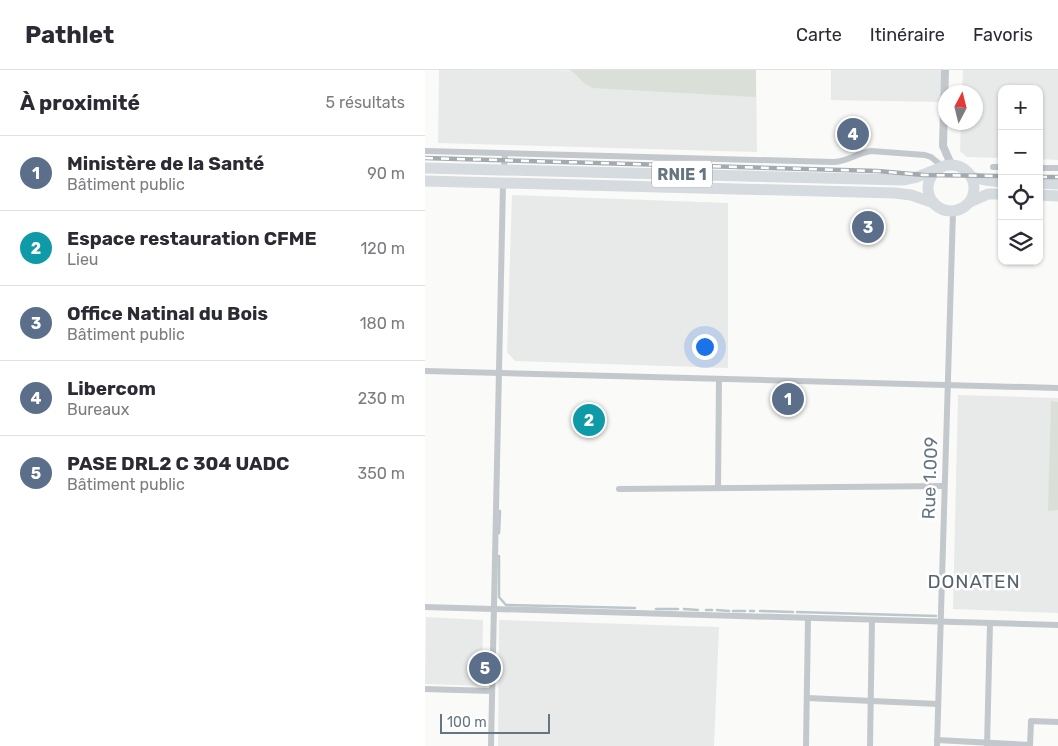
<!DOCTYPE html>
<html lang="fr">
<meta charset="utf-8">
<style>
body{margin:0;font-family:Rubik,sans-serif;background:#f7f7f7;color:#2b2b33}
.controls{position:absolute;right:15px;top:15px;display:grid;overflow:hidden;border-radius:10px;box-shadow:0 1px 4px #0004}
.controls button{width:45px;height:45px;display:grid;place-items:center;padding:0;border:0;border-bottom:1px solid #e1e1e2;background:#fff;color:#2b2b33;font:25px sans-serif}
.compass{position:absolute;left:513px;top:15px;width:45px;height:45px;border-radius:50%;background:#fff;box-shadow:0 1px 4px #0004;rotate:7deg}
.scale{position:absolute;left:15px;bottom:12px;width:110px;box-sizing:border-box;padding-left:5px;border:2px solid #657683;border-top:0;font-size:14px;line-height:18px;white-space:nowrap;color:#657683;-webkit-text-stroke:4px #fff;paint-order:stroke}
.you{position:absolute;left:279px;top:276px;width:18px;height:18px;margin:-12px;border:4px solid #fff;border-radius:50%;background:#1a73e8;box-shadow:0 0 0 8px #1a73e833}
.badge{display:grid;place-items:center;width:32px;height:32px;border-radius:50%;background:#d93025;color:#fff;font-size:16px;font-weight:700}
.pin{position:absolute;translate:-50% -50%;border:2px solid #fff;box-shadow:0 1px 5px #0006}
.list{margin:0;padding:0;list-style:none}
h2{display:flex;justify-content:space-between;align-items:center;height:65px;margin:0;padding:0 20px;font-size:21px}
h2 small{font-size:16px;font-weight:400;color:#7c7c81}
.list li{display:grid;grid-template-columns:32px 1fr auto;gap:15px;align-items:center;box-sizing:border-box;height:75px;padding:0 20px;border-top:1px solid #e1e1e2}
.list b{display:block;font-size:19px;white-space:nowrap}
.list p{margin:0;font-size:16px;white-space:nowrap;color:#7c7c81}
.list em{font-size:16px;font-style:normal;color:#7c7c81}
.icon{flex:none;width:28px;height:28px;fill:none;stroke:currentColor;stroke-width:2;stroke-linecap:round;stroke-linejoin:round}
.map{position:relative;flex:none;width:633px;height:676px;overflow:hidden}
header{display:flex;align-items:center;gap:30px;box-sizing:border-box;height:70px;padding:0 25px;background:#fff;border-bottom:1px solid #e1e1e2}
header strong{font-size:24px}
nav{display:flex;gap:28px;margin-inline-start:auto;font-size:18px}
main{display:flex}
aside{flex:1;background:#fff}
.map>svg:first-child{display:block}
</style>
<header>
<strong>Pathlet</strong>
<nav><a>Carte</a><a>Itinéraire</a><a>Favoris</a></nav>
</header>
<main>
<aside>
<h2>À proximité<small>5 résultats</small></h2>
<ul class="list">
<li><span class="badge" style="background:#5c6f8a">1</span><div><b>Ministère de la Santé</b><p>Bâtiment public</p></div><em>90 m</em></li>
<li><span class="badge" style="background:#0f9aa8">2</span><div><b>Espace restauration CFME</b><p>Lieu</p></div><em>120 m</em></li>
<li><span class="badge" style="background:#5c6f8a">3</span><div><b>Office Natinal du Bois</b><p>Bâtiment public</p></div><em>180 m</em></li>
<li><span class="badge" style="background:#5c6f8a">4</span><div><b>Libercom</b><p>Bureaux</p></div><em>230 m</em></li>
<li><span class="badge" style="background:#5c6f8a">5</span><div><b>PASE DRL2 C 304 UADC</b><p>Bâtiment public</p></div><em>350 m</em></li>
</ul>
</aside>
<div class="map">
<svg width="633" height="676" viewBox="0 0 633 676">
<rect width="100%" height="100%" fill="#fafaf8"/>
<g fill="#e8e9e9">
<polygon points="14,0 331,1 332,82 13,73"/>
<polygon points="406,0 516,0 515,32 406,30"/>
<polygon points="538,0 633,0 633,90 614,89 614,19 577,19 577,88 542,87 535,81 536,53 550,52 550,22 537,22"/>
<polygon points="87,125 303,133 303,298 90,291 82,282"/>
<polygon points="533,325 633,328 633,543 528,539"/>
<polygon points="1,547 58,550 57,616 0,614"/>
<polygon points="74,550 294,557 289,676 73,676"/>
</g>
<g fill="#dadfd7">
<path d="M145,0H331V27L168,18C157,14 154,6 145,0Z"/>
<polygon points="626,331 633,332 633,440 623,441"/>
</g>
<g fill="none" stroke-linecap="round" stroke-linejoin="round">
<g stroke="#bbc7cb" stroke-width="2.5">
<polyline points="74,463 75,441"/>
<polyline points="74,486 74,527 81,535 210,538"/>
<polyline points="231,539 253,539"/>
<polyline points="259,539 273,540"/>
<polyline points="281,540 287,540"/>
<polyline points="292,540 304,541"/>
<polyline points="308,541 320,541"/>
<polyline points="325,541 329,541"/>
<polyline points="335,541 368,542"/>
<polyline points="372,542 511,546"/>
</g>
<g stroke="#c3c8cc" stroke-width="6">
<path d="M0,81L408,92C422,92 432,83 446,81L500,85L506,87L517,96"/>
<polyline points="568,97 577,97"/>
<polyline points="614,98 633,98"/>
<polyline points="79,100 80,84"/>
<polyline points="0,301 633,318"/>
<polyline points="293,418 294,309"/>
<polyline points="194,419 519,416"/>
<polyline points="0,537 633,555"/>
<polyline points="0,619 67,621"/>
<polyline points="382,628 513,634"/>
<polyline points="512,670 605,675"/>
<polyline points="66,676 78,113"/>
<polyline points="381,676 383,548"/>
<polyline points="445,676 447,550"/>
<polyline points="512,676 528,141"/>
<polyline points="562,676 565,553"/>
<polyline points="605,676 606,651 633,652"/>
</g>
<polyline stroke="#c3c8cc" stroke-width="8" points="520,0 518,76 526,94"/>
<g stroke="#d6dbdf" stroke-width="11">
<circle cx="526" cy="118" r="23"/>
<polyline points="0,98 478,110 492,107 512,99"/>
<polyline points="547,107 560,110 577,112"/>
<polyline points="0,111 470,123 486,125 509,133"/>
<polyline points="614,113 633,114"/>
<polyline points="614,125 633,126"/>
<polyline points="545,132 563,124 577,124"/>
</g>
<g stroke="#a2aab0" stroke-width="4.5">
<g id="rail">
<polyline points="0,88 452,101 499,105 577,106"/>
<polyline points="614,107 633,107"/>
</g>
</g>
<use href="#rail" stroke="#fff" stroke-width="2.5" stroke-dasharray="8" stroke-linecap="butt"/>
</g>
<g text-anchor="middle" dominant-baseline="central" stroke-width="5" stroke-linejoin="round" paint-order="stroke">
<rect fill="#fff" stroke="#939fa8" stroke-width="1" x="227" y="90.5" width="60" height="27" rx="4"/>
<g font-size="16" font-weight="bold" fill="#657683">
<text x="257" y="104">RNIE 1</text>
</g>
<g font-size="18" fill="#657683" stroke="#fff">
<text transform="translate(505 408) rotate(-88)">Rue 1.009</text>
</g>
<g font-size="19" letter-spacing="1" fill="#57646e" stroke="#fff">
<text x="549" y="511">DONATEN</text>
</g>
</g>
</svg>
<div class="controls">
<button>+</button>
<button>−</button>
<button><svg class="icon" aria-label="locate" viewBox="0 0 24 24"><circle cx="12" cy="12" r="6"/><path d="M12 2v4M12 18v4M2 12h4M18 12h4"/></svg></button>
<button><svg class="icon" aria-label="layers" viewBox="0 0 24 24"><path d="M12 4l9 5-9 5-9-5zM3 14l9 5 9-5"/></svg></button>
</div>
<svg class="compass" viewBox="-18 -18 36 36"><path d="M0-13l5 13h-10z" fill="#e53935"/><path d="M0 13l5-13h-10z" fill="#7c7c81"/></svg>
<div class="scale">100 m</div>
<div class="you"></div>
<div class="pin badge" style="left:363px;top:329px;background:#5c6f8a">1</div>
<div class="pin badge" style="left:164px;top:350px;background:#0f9aa8">2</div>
<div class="pin badge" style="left:443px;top:157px;background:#5c6f8a">3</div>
<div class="pin badge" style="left:428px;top:64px;background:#5c6f8a">4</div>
<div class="pin badge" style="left:60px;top:598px;background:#5c6f8a">5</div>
</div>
</main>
